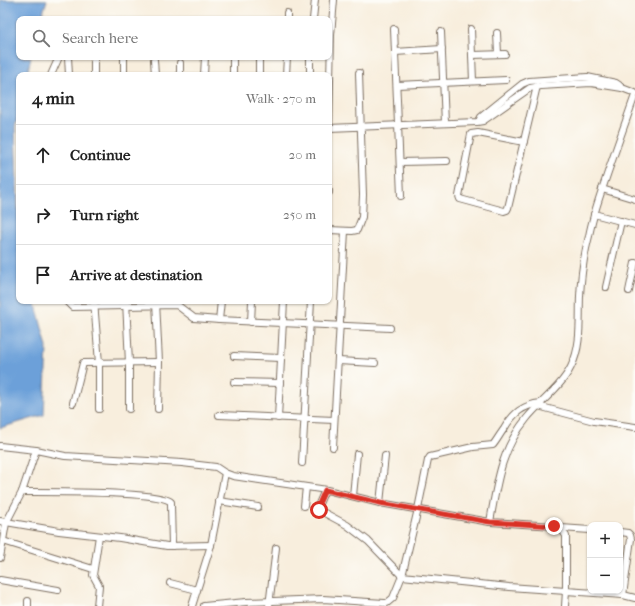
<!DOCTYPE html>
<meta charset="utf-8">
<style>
body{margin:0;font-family:"IM FELL French Canon",serif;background:#f2f2f2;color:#222}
.controls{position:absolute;right:12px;bottom:12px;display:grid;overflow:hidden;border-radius:8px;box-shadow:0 1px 3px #0004}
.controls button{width:36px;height:36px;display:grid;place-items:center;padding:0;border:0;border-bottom:1px solid #e0e0e0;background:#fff;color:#222;font:20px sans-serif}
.stop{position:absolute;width:12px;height:12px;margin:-9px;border:3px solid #d93025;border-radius:50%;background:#fff}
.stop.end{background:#d93025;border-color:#fff;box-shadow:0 1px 4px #0008}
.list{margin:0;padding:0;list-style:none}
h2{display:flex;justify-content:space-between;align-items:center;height:52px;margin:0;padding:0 16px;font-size:17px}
h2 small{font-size:13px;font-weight:400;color:#767676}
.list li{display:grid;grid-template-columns:26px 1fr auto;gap:12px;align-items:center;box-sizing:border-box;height:60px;padding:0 16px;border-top:1px solid #e0e0e0}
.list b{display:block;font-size:15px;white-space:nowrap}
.list em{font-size:13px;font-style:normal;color:#767676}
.icon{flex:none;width:22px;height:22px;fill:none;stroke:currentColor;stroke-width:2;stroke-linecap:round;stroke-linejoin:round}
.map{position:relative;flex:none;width:635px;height:606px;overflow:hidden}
.search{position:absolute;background:#fff;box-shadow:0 1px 3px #0004;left:16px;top:16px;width:316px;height:44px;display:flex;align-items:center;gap:10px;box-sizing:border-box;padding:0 14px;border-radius:8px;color:#767676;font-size:15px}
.panel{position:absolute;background:#fff;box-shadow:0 1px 3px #0004;left:16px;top:72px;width:316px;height:232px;border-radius:8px}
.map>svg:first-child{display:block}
</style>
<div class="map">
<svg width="635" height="606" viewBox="0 0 635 606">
<rect width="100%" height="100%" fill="#fdfcf7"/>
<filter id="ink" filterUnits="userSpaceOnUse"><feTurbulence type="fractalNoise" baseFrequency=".025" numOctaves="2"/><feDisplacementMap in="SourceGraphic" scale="8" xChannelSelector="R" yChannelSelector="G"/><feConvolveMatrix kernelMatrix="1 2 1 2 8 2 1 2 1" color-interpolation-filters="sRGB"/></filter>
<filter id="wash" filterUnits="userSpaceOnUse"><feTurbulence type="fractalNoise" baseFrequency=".012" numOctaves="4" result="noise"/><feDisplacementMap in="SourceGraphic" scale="16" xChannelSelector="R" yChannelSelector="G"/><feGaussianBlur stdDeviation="0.9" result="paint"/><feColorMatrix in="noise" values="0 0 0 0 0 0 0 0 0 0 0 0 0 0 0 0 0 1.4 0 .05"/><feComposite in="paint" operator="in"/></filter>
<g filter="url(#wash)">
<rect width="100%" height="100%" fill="#f8eedd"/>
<polygon fill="#6ca0d9" stroke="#54657c" points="0,0 47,0 41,19 19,19 19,57 31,57 27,75 19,75 19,110 15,127 19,240 19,301 35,301 47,347 44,415 0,428"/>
</g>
<g filter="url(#ink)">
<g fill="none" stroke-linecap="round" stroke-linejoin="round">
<g stroke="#7d6f61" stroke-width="8">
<g id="minor">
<polyline points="287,19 287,13"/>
<polyline points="313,19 315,0"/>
<polyline points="394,29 401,196"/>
<polyline points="471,29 473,81"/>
<polyline points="441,32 445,123"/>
<polyline points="497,33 498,54"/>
<polyline points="395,52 442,49"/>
<polyline points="472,55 505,54"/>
<polyline points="68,57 69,75"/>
<polyline points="94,57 94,75"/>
<polyline points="259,57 259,75"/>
<polyline points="154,60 155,75"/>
<polyline points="51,75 59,57"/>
<polyline points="124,75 124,57"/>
<polyline points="180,75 180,63"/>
<polyline points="204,75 205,57"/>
<polyline points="233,75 233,57"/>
<polyline points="286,75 287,57"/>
<polyline points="310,75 310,57"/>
<polyline points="397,85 506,80"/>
<path d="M635,95C626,120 617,146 608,172C601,193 593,214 589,236C584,255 581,276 580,296C579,320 582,345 571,367C561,387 541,401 527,418C501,449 497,483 490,522L554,526L561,528L566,536V591L623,595L635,598"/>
<polyline points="479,121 481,117 522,84 529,81 587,77 616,83 619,85 622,88"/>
<polyline points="329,127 331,35 334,0"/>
<polyline points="329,128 477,122 483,121 530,88 541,86 591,83 622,88 635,93"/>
<polyline points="524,142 478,133 471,134 459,196 460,199 504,211 507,210 508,208 537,86"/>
<polyline points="400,162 447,161"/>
<polyline points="602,189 635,199"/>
<polyline points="329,192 329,191"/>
<polyline points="594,214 635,225"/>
<polyline points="329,230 352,231 357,230 362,217 363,195 359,73"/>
<polyline points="606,287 621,221"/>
<polyline points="629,291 635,263"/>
<polyline points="66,301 72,307 177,305 194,318 219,320 390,328"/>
<polyline points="94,301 99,363 99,409"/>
<polyline points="126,301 129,363 129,409"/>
<polyline points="156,302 159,362 158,409"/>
<polyline points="219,320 221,301"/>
<polyline points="251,322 252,301"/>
<polyline points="234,356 281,358"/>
<polyline points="338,361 375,363"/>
<polyline points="234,382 280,383"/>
<polyline points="73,403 83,363 159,362"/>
<polyline points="538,406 594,421 635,427"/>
<polyline points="219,415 334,420"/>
<polyline points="278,418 284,301"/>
<polyline points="0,446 36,450 65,456 182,463 216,467 225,473"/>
<polyline points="333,447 345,231"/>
<polyline points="302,463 311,301"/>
<polyline points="325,490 318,506 319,510 347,525 368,541 402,576 509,587 566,591 565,606"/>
<path d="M22,492C44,492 160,491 171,502V505L172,546"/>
<polyline points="353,496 357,454"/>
<polyline points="219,501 258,507"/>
<polyline points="380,503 385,456"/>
<polyline points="304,506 306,487"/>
<polyline points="0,521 59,531 120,538 167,546 211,545"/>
<polyline points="561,528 590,530"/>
<polyline points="620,532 628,533 630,535 631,539 623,595"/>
<polyline points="3,541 93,569"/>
<polyline points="0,558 6,523 22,492 36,450"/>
<polyline points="0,580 58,590"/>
<polyline points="170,583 197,590"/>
<polyline points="28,606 28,601"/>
<polyline points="97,606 99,586 93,575 99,536"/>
<polyline points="192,606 211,545 225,473 233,476 327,490 380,503 490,522"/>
<path d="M204,606L246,602L323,599L384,603H387L393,598L402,576L418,509L428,460L430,457L473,447L493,445C497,440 500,434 504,429C513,413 523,405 541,403"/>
<polyline points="269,606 276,548"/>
</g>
</g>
<use href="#minor" stroke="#fff" stroke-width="6"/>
</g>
</g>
<g fill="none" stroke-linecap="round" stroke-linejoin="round" filter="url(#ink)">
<polyline stroke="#d93025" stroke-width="5" points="319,510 318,506 325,490 380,503 490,522 554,526"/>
</g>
</svg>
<div class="controls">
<button>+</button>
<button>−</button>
</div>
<div class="stop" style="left:319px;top:510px"></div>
<div class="stop end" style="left:554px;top:526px"></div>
<div class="search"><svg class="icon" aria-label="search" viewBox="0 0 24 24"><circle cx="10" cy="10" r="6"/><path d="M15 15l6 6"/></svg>Search here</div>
<section class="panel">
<h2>4 min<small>Walk · 270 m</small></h2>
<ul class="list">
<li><svg class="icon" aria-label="ahead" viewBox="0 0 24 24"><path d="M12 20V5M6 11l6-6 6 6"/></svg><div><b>Continue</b></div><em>20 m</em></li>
<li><svg class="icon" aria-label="right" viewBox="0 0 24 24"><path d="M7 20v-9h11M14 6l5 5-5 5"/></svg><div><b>Turn right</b></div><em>250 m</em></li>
<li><svg class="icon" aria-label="arrive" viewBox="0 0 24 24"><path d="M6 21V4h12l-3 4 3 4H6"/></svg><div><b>Arrive at destination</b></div></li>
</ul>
</section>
</div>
